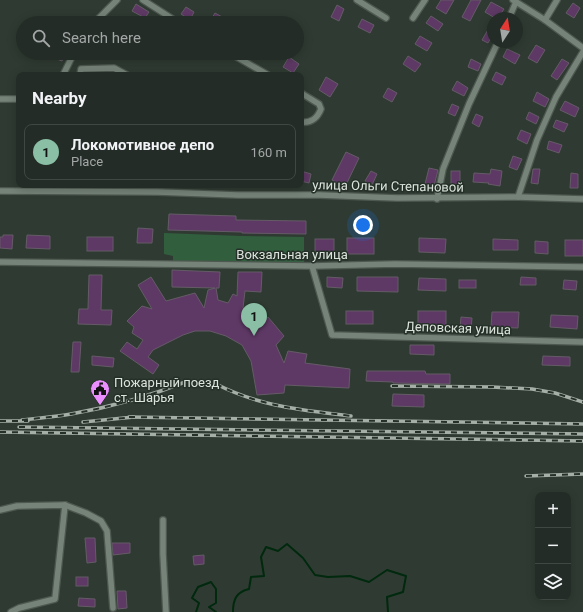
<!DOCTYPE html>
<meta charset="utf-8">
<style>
body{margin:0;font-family:Roboto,sans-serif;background:#2f3832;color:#f1f3f6}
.controls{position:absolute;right:12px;bottom:12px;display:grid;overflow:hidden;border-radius:8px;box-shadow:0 2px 10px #0003}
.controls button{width:36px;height:36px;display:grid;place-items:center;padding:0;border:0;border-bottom:1px solid #404843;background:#232c26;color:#f1f3f6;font:20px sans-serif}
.compass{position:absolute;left:487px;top:12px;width:36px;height:36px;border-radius:50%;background:#232c26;box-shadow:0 2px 10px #0003;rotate:12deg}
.you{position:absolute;left:363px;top:225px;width:14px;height:14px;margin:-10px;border:3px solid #fff;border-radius:50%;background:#1a73e8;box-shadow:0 0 0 6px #1a73e833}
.badge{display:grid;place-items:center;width:26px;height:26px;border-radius:50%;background:#8abfa5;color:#111;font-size:13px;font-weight:700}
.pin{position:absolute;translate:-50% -33px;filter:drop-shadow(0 1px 2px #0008)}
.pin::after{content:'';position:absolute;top:21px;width:14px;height:12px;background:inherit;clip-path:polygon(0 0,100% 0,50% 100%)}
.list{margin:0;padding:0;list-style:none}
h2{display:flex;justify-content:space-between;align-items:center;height:52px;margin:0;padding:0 16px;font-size:17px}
h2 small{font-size:13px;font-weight:400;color:#a3a7a7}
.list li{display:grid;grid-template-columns:26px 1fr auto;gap:12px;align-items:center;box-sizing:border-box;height:56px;margin:0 8px 8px;padding:0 8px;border:1px solid #404843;border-radius:8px}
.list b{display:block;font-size:15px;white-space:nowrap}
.list p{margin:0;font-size:13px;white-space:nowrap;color:#a3a7a7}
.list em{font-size:13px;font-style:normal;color:#a3a7a7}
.icon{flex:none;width:22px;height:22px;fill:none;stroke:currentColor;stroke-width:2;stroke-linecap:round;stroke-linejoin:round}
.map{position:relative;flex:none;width:583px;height:612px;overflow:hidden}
.search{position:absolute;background:#232c26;box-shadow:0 2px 10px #0003;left:16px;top:16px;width:288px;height:44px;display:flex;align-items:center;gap:10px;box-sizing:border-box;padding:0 14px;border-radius:22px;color:#a3a7a7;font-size:15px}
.panel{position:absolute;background:#232c26;box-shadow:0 2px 10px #0003;left:16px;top:72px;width:288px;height:116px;border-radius:8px}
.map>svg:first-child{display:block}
</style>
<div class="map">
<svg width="583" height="612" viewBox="0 0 583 612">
<rect width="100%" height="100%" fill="#2f3b32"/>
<polygon fill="#315f3e" points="164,233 241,236 304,237 304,263 173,261 173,256 164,254"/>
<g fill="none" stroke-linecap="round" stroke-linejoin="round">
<g stroke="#00290e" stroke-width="2">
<polyline points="196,612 199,603 192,598 198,587 211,582 216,589 216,603 209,607 216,612"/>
<path d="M233,612C233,600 236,592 249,589L251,577L264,576L261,557L266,547L278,551L287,544L303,558L315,575L328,577L350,576L369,582L387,570L406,576L403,592L387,597L388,612"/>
</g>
</g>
<g fill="#5e3965" stroke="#655b67">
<polygon points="441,0 454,0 446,14 436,8"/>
<polygon points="471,0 481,0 470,21 462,17"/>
<polygon points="491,2 504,9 498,18 495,18 485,12"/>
<polygon points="573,3 580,8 574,18 566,13"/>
<polygon points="136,4 149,12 145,18 132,11"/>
<polygon points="337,5 344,9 339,21 331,17"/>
<polygon points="186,7 194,12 190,20 181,14"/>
<polygon points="215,13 224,18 221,23 209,23"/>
<polygon points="431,16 443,24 438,31 426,23"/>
<polygon points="362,19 374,25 370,33 358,27"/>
<polygon points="489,28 493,30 493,34 488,43 482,40"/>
<polygon points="420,36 432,43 427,51 415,44"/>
<polygon points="536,45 545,50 537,63 528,58"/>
<polygon points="507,49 520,55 515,64 503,57"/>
<polygon points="42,53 66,53 62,61"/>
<polygon points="408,56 421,64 415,72 403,64"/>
<polygon points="289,57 299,64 293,73 283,67"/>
<polygon points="471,59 481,64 478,71 468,67"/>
<polygon points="562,59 569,63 557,80 551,76"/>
<polygon points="496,72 506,77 502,85 492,80"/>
<polygon points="326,77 338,84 330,97 319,90"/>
<polygon points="457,81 468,88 464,96 452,90"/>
<polygon points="388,88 397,93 392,102 383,97"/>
<polygon points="537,92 549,99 545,107 533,101"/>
<polygon points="565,101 579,108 575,117 560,110"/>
<polygon points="452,104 459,107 455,116 448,113"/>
<polygon points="529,112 539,117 536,124 526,119"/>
<polygon points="476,114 483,117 479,127 472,123"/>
<polygon points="556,120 568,124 564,132 553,127"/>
<polygon points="521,130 531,134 527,144 517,139"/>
<polygon points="549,141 562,145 559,153 547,149"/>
<polygon points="346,152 359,158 345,187 332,180"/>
<polygon points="513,156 522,159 517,170 509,167"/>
<polygon points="429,168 438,170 434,186 425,184"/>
<polygon points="491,169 502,171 500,186 488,184 489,183 473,182 474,173 490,174"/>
<polygon points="533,169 540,169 538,184 531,183"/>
<polygon points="301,171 311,174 309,183 301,181"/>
<polygon points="371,171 377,174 372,185 365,181"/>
<rect x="451" y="171" width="9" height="15"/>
<polygon points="571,173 578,174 578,188 570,188"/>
<polygon points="169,214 236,216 236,220 306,221 306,234 242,233 242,232 168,230"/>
<polygon points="138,228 153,229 152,243 137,243"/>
<polygon points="3,235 13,235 12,249 0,248 0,237 3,237"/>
<polygon points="27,235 50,236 50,249 26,248"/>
<rect x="87" y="237" width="26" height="14"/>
<rect x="347" y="238" width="27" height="16"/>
<polygon points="419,238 446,239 445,253 419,252"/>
<rect x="315" y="239" width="19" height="13"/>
<polygon points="493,239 518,240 518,250 493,250"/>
<rect x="565" y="240" width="18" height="16"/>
<polygon points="535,241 548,242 548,254 535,253"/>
<polygon points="172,270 220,272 219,288 216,288 218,300 228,303 233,294 237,296 238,272 262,272 261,292 245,291 243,308 262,322 268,317 284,336 276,345 284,363 288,351 307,354 305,363 350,369 349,388 285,385 284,393 257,395 251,361 242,345 226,336 210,331 195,331 183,335 153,350 148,357 159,365 153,374 120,351 127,342 137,349 143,340 132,333 134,327 127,321 142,306 152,309 138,285 151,277 166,301 195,293 204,308 208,290 215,288 172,287"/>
<polygon points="89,275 102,275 101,310 112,310 111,325 78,324 79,309 88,309"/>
<polygon points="327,277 343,278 342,288 327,287"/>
<polygon points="357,277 398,277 398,292 357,291"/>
<polygon points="521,277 536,278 536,285 520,285"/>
<polygon points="419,278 446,279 446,291 418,290"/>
<rect x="459" y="280" width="17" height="8"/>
<polygon points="564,280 577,281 576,290 563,289"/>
<rect x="346" y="311" width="27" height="13"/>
<rect x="418" y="311" width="28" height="17"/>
<polygon points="492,312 519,312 518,328 491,327"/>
<polygon points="551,315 578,316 577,329 550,327"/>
<polygon points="461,317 472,318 471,330 460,329"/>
<polygon points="73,342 81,342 79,372 71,372"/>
<polygon points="410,345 434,345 434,355 410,354"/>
<polygon points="92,356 114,358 113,367 92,365"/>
<polygon points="543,356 570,357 570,366 542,365"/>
<polygon points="367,371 425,371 426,374 450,374 450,384 393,383 393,382 366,381"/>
<polygon points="393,394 424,395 424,407 392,406"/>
<polygon points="85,538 95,538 96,562 87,563"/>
<polygon points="112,543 130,543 130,553 113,555"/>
<polygon points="204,555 204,564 194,565 193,556"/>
<rect x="76" y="577" width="12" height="9"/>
<polygon points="117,591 126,591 127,608 118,609"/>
<polygon points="79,598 95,599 95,607 78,606"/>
</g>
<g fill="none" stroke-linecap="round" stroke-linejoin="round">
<g stroke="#4e5850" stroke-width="8">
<g id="street">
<polyline points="143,0 179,23"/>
<polyline points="357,0 386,18"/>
<polyline points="513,0 545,20 583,48"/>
<polyline points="413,18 425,0"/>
<polyline points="509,18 516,2"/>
<polyline points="545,20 557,0"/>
<polyline points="94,23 117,0"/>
<polyline points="230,53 268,75"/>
<polyline points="63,75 74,53"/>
<polyline points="80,75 81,69 114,68 127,75"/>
<path d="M301,93L319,104L321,109C317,119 311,123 301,122"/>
<polyline points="0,99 19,99"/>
<polyline points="0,191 158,192 238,195 320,195 397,198 518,197 583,199"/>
<polyline points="518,197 537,140 556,97 583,52"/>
<polyline points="437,199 443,169 469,104 498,42"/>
<polyline points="0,262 312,266 395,264 583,267"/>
<polyline points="312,266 332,335 583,342"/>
<polyline points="0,510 17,506 65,505 86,513 101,521 107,531 113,608"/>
<polyline points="163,520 163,554 166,612"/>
<polyline points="11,612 19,608 55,599 65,505"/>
</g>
</g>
<use href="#street" stroke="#758378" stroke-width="5.5"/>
<g stroke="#a6aea8" stroke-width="3.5">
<g id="rail">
<path d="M216,384C261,407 303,410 351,416"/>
<polyline points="392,386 492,387 532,389 555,393 583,402"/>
<polyline points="129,417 583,424"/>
<path d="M22,420C38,418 55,417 71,414C111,407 150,396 188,381"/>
<polyline points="0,421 28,421"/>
<polyline points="83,422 134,417"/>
<polyline points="19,427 583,434"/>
<polyline points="0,432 583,441"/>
<polyline points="526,476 583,474"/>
</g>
</g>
<use href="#rail" stroke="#253128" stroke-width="2" stroke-dasharray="6" stroke-linecap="butt"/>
</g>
<defs>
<g id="civic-pin" transform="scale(1)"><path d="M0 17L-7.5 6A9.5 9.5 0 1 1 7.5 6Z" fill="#ea8dfd" stroke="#253128"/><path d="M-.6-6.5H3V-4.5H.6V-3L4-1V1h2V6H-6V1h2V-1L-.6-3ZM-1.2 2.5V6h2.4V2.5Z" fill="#111"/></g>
</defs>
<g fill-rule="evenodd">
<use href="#civic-pin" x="100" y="389"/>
</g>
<g text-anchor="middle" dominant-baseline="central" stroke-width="3" stroke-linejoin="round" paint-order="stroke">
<g font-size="13" fill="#dce3dd" stroke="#253128">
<text transform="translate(388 186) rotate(1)">улица Ольги Степановой</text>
<text x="292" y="254">Вокзальная улица</text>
<text transform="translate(458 328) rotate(2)">Деповская улица</text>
</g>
<g font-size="13" fill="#dce3dd" stroke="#253128" text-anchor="start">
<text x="114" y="382">Пожарный поезд<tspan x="114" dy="15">ст. Шарья</tspan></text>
</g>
</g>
</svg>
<div class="controls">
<button>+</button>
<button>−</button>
<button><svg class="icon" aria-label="layers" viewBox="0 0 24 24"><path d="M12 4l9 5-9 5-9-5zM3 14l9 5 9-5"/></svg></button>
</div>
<svg class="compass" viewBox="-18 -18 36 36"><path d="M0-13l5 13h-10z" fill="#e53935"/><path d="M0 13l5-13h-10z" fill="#a3a7a7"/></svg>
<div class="you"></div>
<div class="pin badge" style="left:254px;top:336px">1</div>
<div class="search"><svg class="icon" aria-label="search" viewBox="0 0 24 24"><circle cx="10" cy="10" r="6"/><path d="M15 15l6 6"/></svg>Search here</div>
<section class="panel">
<h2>Nearby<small></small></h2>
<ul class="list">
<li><span class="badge">1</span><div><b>Локомотивное депо</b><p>Place</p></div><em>160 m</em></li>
</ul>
</section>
</div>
